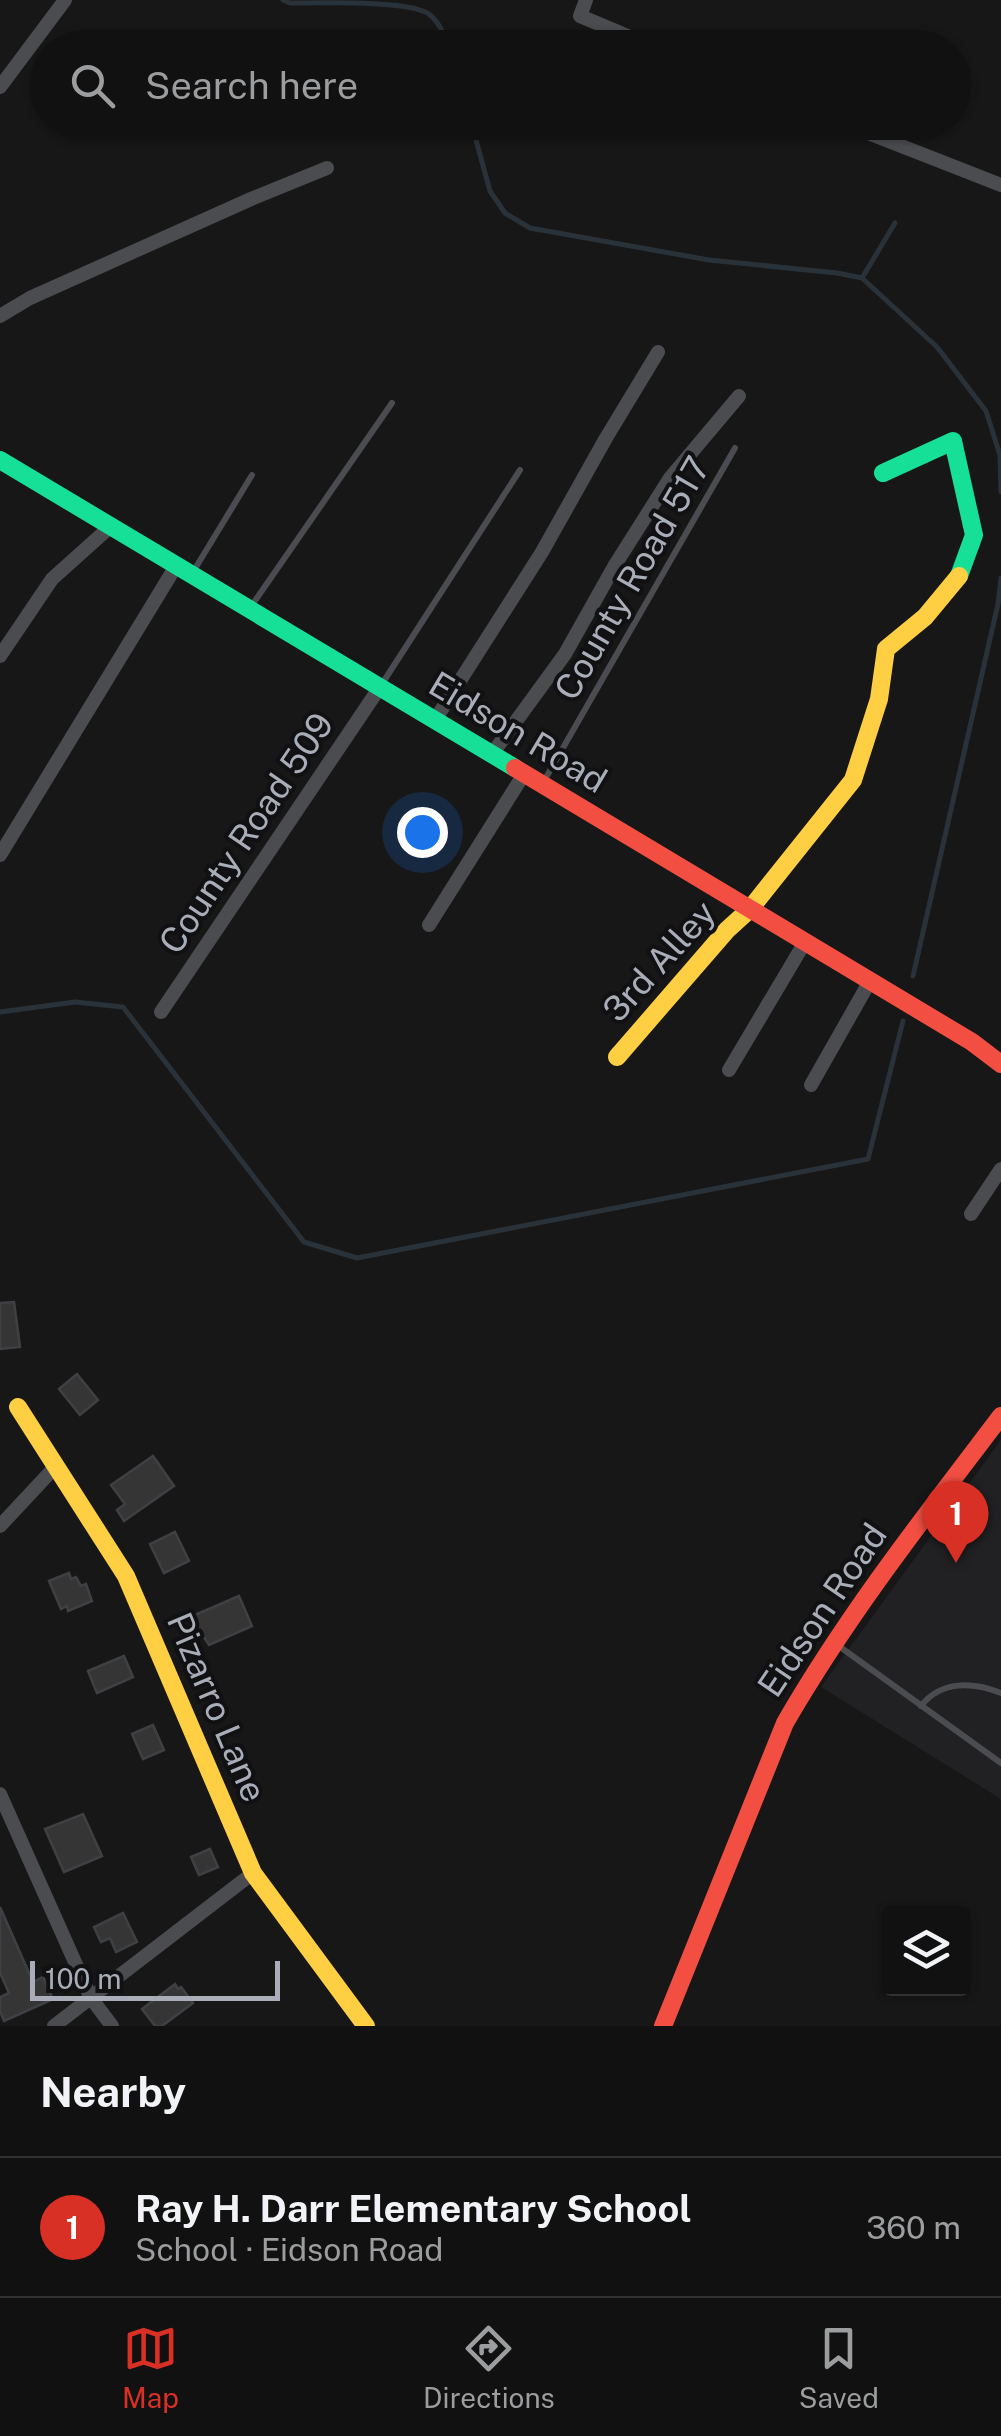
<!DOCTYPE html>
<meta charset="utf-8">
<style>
body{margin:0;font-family:"Public Sans",sans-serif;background:#1a1a1a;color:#f1f3f6}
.controls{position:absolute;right:30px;bottom:30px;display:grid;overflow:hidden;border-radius:10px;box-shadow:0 2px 8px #0004}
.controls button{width:90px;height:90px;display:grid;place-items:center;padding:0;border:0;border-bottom:2px solid #303131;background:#111;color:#f1f3f6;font:50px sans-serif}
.scale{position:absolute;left:30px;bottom:25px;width:250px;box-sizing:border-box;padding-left:10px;border:5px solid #a8adb8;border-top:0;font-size:28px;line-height:35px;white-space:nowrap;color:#a8adb8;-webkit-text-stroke:8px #111113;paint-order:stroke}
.you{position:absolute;left:422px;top:832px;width:35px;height:35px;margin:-25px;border:8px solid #fff;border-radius:50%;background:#1a73e8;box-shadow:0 0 0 15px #1a73e833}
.badge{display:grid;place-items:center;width:65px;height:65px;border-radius:50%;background:#d93025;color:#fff;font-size:32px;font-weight:700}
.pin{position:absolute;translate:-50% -82px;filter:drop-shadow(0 2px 5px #0008)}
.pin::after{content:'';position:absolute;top:52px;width:35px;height:30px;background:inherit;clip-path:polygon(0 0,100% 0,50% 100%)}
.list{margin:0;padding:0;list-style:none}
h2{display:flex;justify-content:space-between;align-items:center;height:130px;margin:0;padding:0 40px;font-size:42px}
h2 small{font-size:32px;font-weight:400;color:#9c9d9f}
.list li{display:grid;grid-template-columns:65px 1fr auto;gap:30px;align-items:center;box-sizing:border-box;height:140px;padding:0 40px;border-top:2px solid #303131}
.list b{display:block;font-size:38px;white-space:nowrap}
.list p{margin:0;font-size:32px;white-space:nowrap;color:#9c9d9f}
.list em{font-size:32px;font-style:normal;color:#9c9d9f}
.icon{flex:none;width:55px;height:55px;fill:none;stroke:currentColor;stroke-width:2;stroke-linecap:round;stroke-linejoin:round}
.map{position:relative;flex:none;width:1001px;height:2026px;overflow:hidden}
.search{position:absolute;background:#111;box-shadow:0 2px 8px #0004;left:30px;right:30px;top:30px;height:110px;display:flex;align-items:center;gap:25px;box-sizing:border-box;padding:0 35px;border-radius:55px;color:#9c9d9f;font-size:38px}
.sheet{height:270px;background:#111}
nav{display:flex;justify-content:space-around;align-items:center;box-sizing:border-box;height:140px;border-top:2px solid #303131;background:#111;font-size:28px;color:#9c9d9f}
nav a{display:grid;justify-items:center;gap:5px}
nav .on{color:#d93025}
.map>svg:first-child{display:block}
</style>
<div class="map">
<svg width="1001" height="2026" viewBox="0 0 1001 2026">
<rect width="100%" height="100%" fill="#171717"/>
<polygon fill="#212123" points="1001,1440 1001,1799 821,1687"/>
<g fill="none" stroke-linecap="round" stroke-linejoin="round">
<g stroke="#2a3239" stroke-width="5">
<path d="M283,0L290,3C320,3 409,0 429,14C440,23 444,35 449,48"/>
<polyline points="471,122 490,191 505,213 530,228 709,260 837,273 862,278 937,347 986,411 1000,455 1001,492"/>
<polyline points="862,278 895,223"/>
<polyline points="913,976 998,604 1001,578"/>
<polyline points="0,1012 75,1002 123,1007 304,1242 357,1258 868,1159 903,1021"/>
</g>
</g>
<g fill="#353536" stroke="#3f4043" stroke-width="2.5">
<polygon points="14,1302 20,1347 0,1349 0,1303"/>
<polygon points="77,1374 98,1400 80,1415 59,1389"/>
<polygon points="153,1456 174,1486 124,1521 117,1510 125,1504 111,1485"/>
<polygon points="175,1532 189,1561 164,1573 150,1544"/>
<polygon points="69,1573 71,1579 76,1577 81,1586 86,1584 92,1601 68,1611 67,1606 61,1609 49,1581"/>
<polygon points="239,1596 252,1626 209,1645 202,1634 196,1637 188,1618"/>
<polygon points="124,1656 133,1677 97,1693 88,1671"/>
<polygon points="153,1725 164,1750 143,1759 132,1734"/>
<polygon points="83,1814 102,1856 64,1872 45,1829"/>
<polygon points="210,1849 218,1867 199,1875 191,1857"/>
<polygon points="0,1907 33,1982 43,1977 53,1999 4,2021 0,2011 0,1997 9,1993 0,1973"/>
<polygon points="123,1913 137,1942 116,1952 110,1938 101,1942 94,1927"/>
<polygon points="175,1984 178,1989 181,1987 193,2003 162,2026 155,2026 142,2009"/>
</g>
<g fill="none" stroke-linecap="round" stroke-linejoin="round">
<g stroke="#4b4c50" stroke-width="6">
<polyline points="193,572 252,475"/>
<polyline points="250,608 392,403"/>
<polyline points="380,687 520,470"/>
<polyline points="544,781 735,448"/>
<polyline points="836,1644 1001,1763"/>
<path d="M921,1706C941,1680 973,1682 1001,1693"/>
</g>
<g stroke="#4b4c50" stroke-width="14">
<polyline points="586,0 580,16 656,48"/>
<polyline points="0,87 65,0"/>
<polyline points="840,122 1001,185"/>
<polyline points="0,316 30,298 251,199 327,168"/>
<polyline points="0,656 52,579 110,527"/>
<polyline points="435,720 542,552 606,438 658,352"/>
<polyline points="492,754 565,654 615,565 670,478 739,396"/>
<polyline points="0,855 176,566"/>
<polyline points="429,925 524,774"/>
<polyline points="161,1012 380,687"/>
<polyline points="729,1070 805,942"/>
<polyline points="811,1085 870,981"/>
<polyline points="971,1214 1001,1169"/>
<polyline points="0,1526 56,1466"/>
<polyline points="0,1794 91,1998 112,2026"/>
<polyline points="54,2026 253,1873"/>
</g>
<g stroke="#16e098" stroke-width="18">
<polyline points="0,460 515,768"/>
<polyline points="883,473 953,441 974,535 959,576"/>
</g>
<g stroke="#ffcf43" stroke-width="18">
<polyline points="617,1057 727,930 750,909 853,780 879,699 886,649 925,617 959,576"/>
<polyline points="18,1407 126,1576 253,1873 366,2026"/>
</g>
<g stroke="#f24e42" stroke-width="18">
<polyline points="515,768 972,1042 1001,1064"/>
<path d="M663,2026L785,1723C848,1614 925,1516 1001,1416"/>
</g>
</g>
<g text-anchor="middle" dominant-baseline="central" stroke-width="8" stroke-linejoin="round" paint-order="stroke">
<g font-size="35" fill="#a8adb8" stroke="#111113">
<text transform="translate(632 578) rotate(-60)">County Road 517</text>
<text transform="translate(518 732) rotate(31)">Eidson Road</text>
<text transform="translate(246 833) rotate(-56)">County Road 509</text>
<text transform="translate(659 961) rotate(-48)">3rd Alley</text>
<text transform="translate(822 1610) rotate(-56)">Eidson Road</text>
<text transform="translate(217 1707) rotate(67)">Pizarro Lane</text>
</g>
</g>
</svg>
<div class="controls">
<button><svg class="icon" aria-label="layers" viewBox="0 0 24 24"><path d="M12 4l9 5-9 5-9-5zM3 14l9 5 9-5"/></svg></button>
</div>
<div class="scale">100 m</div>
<div class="you"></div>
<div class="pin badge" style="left:956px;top:1563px">1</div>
<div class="search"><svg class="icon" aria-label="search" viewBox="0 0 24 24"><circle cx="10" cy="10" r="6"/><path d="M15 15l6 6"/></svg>Search here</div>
</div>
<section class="sheet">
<h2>Nearby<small></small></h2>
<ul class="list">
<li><span class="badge">1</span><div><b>Ray H. Darr Elementary School</b><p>School · Eidson Road</p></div><em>360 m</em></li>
</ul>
</section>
<nav>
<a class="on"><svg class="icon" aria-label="map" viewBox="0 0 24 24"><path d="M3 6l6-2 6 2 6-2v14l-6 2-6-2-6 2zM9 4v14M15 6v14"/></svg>Map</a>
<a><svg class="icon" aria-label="directions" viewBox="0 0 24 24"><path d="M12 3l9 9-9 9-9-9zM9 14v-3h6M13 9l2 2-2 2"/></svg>Directions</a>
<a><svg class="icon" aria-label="saved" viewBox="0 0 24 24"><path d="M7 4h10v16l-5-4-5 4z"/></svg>Saved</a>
</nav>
